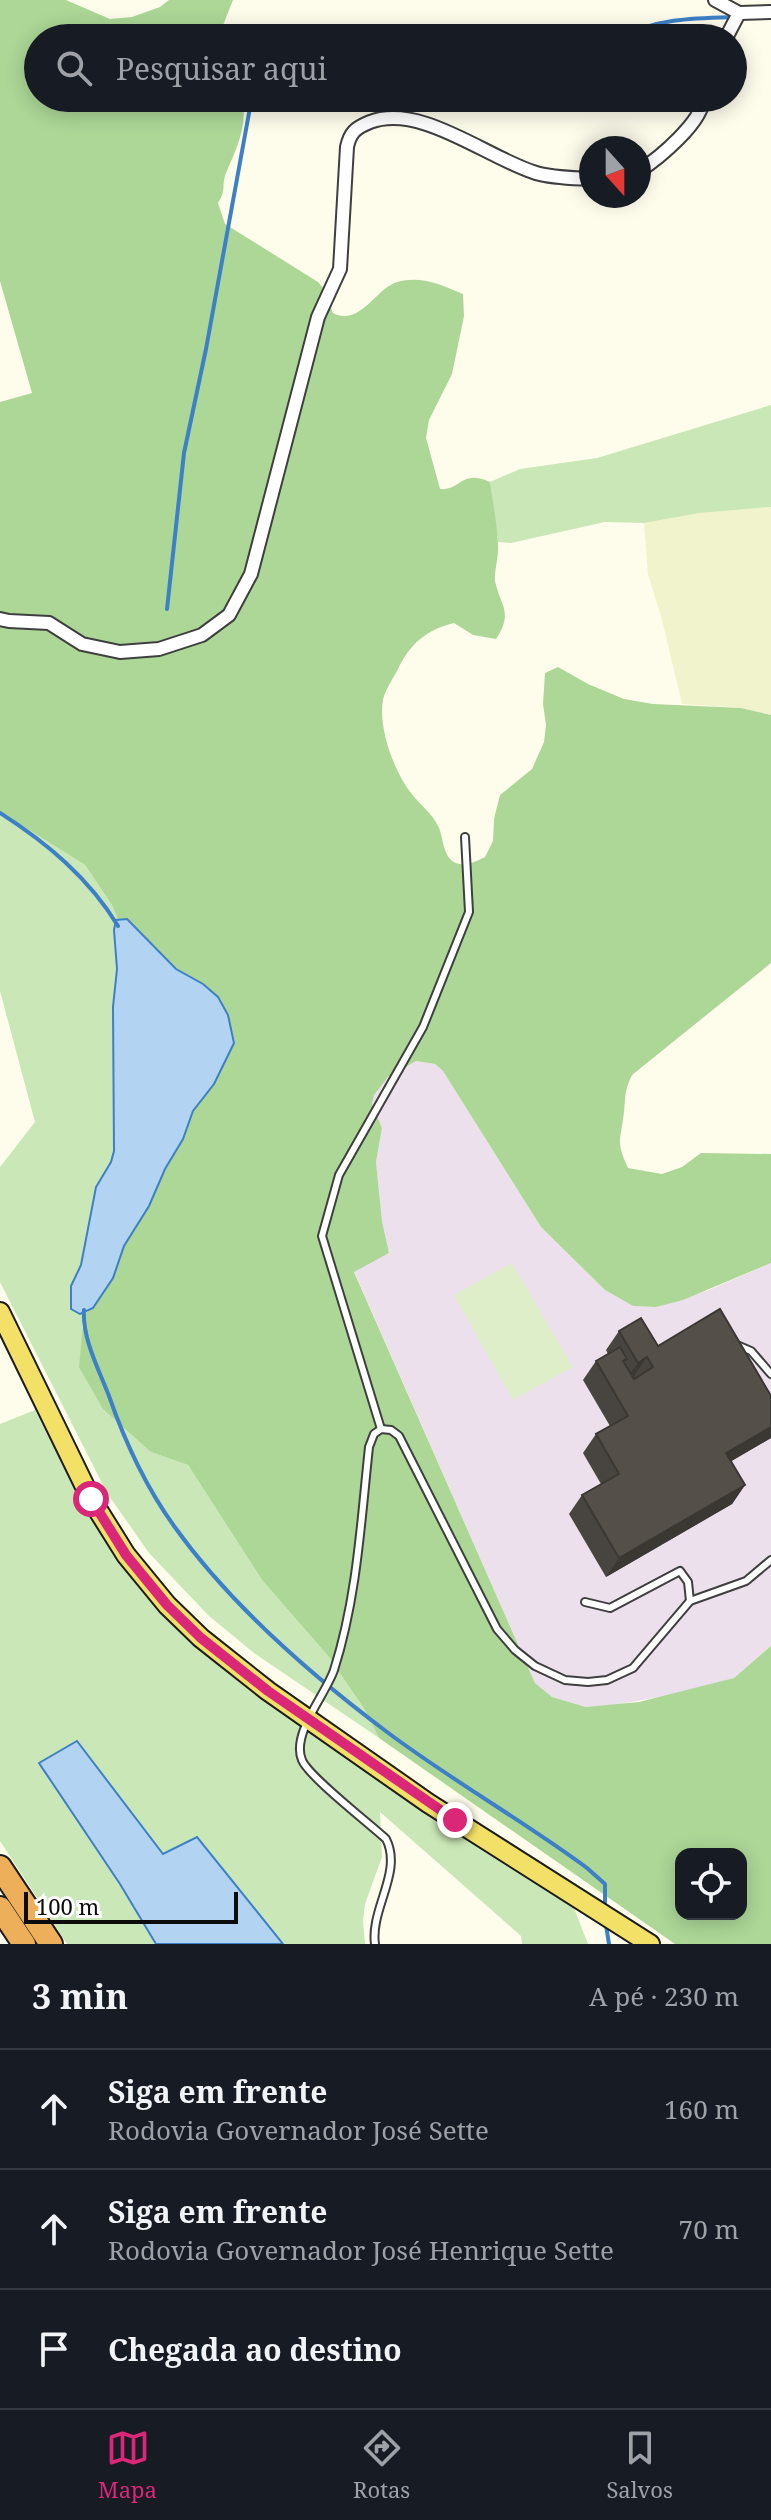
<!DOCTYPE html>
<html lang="pt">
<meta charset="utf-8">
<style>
body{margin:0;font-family:"Noto Serif",serif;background:#242831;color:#f1f3f6}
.controls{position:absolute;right:24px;bottom:24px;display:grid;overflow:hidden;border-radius:16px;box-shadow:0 4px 20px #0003}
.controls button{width:72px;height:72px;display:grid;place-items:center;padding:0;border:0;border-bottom:2px solid #363941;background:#171b24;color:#f1f3f6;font:40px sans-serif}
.compass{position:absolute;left:579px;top:136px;width:72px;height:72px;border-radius:50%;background:#171b24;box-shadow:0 4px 20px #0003;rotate:159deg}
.scale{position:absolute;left:24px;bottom:20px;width:214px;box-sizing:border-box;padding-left:8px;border:4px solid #0c0c0c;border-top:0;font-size:22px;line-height:28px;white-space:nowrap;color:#0c0c0c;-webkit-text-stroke:6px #fff;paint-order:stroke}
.stop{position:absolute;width:24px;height:24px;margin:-18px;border:6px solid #db2777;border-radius:50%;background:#fff}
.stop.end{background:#db2777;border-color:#fff;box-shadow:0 2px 8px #0008}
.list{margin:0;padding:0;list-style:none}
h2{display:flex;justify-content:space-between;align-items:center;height:104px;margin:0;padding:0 32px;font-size:34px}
h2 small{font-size:26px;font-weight:400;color:#9ea1a6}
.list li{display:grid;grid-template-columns:52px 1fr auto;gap:24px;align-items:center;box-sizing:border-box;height:120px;padding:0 32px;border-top:2px solid #363941}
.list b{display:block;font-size:30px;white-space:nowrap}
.list p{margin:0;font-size:26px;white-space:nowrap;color:#9ea1a6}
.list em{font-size:26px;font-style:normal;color:#9ea1a6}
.icon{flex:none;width:44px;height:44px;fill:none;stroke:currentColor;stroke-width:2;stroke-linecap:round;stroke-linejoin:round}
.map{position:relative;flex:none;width:771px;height:1944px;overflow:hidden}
.search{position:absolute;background:#171b24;box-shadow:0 4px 20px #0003;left:24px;right:24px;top:24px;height:88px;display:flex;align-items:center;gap:20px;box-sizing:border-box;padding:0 28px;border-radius:44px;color:#9ea1a6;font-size:30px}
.sheet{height:464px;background:#171b24}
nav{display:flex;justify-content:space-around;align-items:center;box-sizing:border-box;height:112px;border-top:2px solid #363941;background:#171b24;font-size:22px;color:#9ea1a6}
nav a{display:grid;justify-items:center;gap:4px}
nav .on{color:#db2777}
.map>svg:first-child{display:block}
</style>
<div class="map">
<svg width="771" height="1944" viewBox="0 0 771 1944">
<rect width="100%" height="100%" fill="#fefdec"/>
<polygon fill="#ebe0eb" points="416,1061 435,1064 443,1071 541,1227 605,1290 633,1306 656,1307 709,1290 771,1263 771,1646 734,1678 671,1695 608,1706 586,1707 552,1697 535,1683 354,1271 389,1253 382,1221 376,1162 382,1128 372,1104 374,1095 388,1077"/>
<polygon fill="#f1f3cd" points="771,507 771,715 741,708 682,704 661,616 648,575 644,523 700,513"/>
<g fill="#cae7b7">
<polygon points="771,405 771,507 700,513 644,523 605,522 511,543 498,542 490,482 520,469 597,458"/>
<polygon points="0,812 85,865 112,905 118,920 114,941 117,969 113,1007 114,1152 111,1162 96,1187 81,1265 71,1286 71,1309 84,1314 82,1328 151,1452 188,1465 262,1580 328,1656 363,1707 379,1738 254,1653 209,1616 149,1553 107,1493 0,1282 0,1167 35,1122 0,991"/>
<path d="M35,1410C69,1478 111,1558 163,1613L346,1753L574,1908L588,1944H522L521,1936L380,1812L382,1857L365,1904L363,1921L365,1944H283L197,1837L163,1855L77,1741L39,1763L120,1884L156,1944H67L0,1841V1424Z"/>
</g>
<path fill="#acd797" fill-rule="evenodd" d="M0,0H66L110,19L132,17L160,7L169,0H233L218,38H38V98H241C250,122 235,152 226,173C221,186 227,189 218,203L225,224L318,282L324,289L333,313C360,327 375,289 397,282C421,275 442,285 463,294L464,316L452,374L429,420L426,438L440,489C461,491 461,469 490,482C493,503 497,523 498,544C499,555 494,572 495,581C500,606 514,612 496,639L473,635L454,623C428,629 411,643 399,667C394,677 385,690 383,700C378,728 394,771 411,793C419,804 432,813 438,826C444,837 442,857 456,863C467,867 476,861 485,857L493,841L494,819L500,795L532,769L544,742L546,725L543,704L545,673L558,667L588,684L624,699L653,704L741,708L771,715V963L632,1075C624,1092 626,1094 624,1112C621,1140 615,1140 628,1168L662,1174L682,1167L701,1153L771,1154V1263L683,1300L656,1307L633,1306L605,1290L541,1227L443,1071L435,1064L416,1061L388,1077L374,1095L372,1104L382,1128L376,1162L382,1221L389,1253L354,1272L535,1683L552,1697L586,1707L639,1702L734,1678L771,1646V1944H675L379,1738L363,1707L328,1656L262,1580L188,1465L151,1452L103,1409L79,1367L84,1314L93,1308L113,1278L124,1246L149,1206L165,1169L183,1139L193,1111L214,1084L234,1043L203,984L176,969L127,919L118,920L112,905L85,865L0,812V402L32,393L0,281ZM681,1854H741V1914H681Z"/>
<polygon fill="#ddeec9" points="512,1263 573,1367 513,1400 454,1295"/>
<g fill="#b3d3f3" stroke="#3d80c7" stroke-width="2">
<polygon points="127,919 176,969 203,984 218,997 228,1015 234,1043 214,1084 193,1111 183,1139 165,1169 149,1206 124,1246 113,1278 93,1308 80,1314 71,1309 71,1286 81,1265 96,1187 111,1162 114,1151 113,1007 117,969 114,930 116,920"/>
<polygon points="77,1741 163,1854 197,1837 283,1944 156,1944 120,1884 39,1763"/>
</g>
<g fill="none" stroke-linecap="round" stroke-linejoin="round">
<g stroke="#3d80c7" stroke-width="4">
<polyline points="454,38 474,38"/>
<path d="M621,38C656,18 695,18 735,17"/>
<polyline points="167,609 184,453 206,349 251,102 255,98"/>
<path d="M0,813C47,843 89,878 118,926"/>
<path d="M84,1310C82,1338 99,1370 109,1396C125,1442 146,1487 174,1526C229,1603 311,1675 387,1732C451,1780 522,1820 587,1868L605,1884V1908"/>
<polyline points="606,1925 609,1944"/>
</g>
<g stroke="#3f3f3f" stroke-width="10">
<g id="lane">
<polyline points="737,1345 751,1351 771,1374"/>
<polyline points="381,1429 322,1236 339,1175 423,1027 469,912 465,837"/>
<polyline points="585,1602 610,1608 680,1571 688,1582 690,1601"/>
<path d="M375,1944C370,1909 403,1872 386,1839C370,1824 308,1776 302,1760C291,1734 326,1694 334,1670C357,1598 361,1521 369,1447L374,1434L381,1429L391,1430L399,1436L497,1629L515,1650L535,1666L565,1680L588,1682L607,1680L633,1668L690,1601L746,1581L771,1560"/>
</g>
</g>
<g stroke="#3f3f3f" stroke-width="16">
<g id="street">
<polyline points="715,0 739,13 771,12"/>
<polyline points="726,38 739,13"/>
<path d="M639,171C658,159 704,121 703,98"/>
<path d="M0,619L9,621L49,623L82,644L120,652L159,649L202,635L229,615L251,574L318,317L340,269L347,147C350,133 355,128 370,122C421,103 487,158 536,173C553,178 573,178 591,179"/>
</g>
</g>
<g stroke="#1d1d1d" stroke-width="22">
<polyline id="primary" points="0,1312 91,1499 126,1555 167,1605 201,1638 268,1691 428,1803 650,1944"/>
</g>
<g stroke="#1d1d1d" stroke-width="26">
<g id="highway">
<polyline points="0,1867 51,1944"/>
<polyline points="0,1908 24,1944"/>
</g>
</g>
<use href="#lane" stroke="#fff" stroke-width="6"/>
<use href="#street" stroke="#fff" stroke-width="12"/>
<use href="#primary" stroke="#f3e167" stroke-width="18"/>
<use href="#highway" stroke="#eeaf5a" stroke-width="22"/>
</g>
<polygon fill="#48443f" points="619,1331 658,1346 771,1396 771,1438 731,1461 745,1485 732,1504 606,1577 569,1514 582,1495 601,1484 583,1453 596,1434 610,1426 583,1380 596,1361 608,1354 606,1350"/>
<g fill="#3b3733">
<polygon points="647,1357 634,1376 624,1382 638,1363"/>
<polygon points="771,1427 771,1438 713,1472 726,1453"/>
<polygon points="745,1485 732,1504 606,1577 619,1558"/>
</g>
<polygon fill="#544f49" stroke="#3b3733" stroke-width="2" points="720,1309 771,1396 771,1427 726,1453 745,1485 619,1558 582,1495 619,1474 596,1434 628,1416 596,1361 620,1347 627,1359 623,1361 634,1379 653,1367 647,1357 638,1363 619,1331 641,1318 658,1346"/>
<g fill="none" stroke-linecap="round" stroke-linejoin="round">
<polyline stroke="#db2777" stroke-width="10" points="91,1499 126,1555 167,1605 201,1638 268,1691 455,1820"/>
</g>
</svg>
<div class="controls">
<button><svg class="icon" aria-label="locate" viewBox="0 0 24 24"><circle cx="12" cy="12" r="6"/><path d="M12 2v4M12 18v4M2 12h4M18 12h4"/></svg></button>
</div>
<svg class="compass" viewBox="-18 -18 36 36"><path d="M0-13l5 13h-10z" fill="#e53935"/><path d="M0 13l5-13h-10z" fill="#9ea1a6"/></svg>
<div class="scale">100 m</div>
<div class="stop" style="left:91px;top:1499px"></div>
<div class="stop end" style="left:455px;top:1820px"></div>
<div class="search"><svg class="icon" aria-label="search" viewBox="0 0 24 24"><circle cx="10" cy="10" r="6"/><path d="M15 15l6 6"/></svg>Pesquisar aqui</div>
</div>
<section class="sheet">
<h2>3 min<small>A pé · 230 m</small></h2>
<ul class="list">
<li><svg class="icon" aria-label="ahead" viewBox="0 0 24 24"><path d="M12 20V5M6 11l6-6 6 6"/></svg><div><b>Siga em frente</b><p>Rodovia Governador José Sette</p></div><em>160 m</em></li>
<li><svg class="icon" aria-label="ahead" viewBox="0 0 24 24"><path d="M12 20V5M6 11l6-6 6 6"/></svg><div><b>Siga em frente</b><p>Rodovia Governador José Henrique Sette</p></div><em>70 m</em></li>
<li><svg class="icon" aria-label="arrive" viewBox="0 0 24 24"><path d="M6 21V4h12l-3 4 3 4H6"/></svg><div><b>Chegada ao destino</b></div></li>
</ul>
</section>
<nav>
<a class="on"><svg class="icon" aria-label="map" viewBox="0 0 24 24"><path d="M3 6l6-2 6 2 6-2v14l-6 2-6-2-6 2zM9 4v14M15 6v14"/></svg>Mapa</a>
<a><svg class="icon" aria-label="directions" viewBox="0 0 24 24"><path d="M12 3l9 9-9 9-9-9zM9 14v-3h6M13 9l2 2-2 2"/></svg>Rotas</a>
<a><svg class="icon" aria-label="saved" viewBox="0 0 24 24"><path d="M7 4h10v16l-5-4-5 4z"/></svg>Salvos</a>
</nav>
